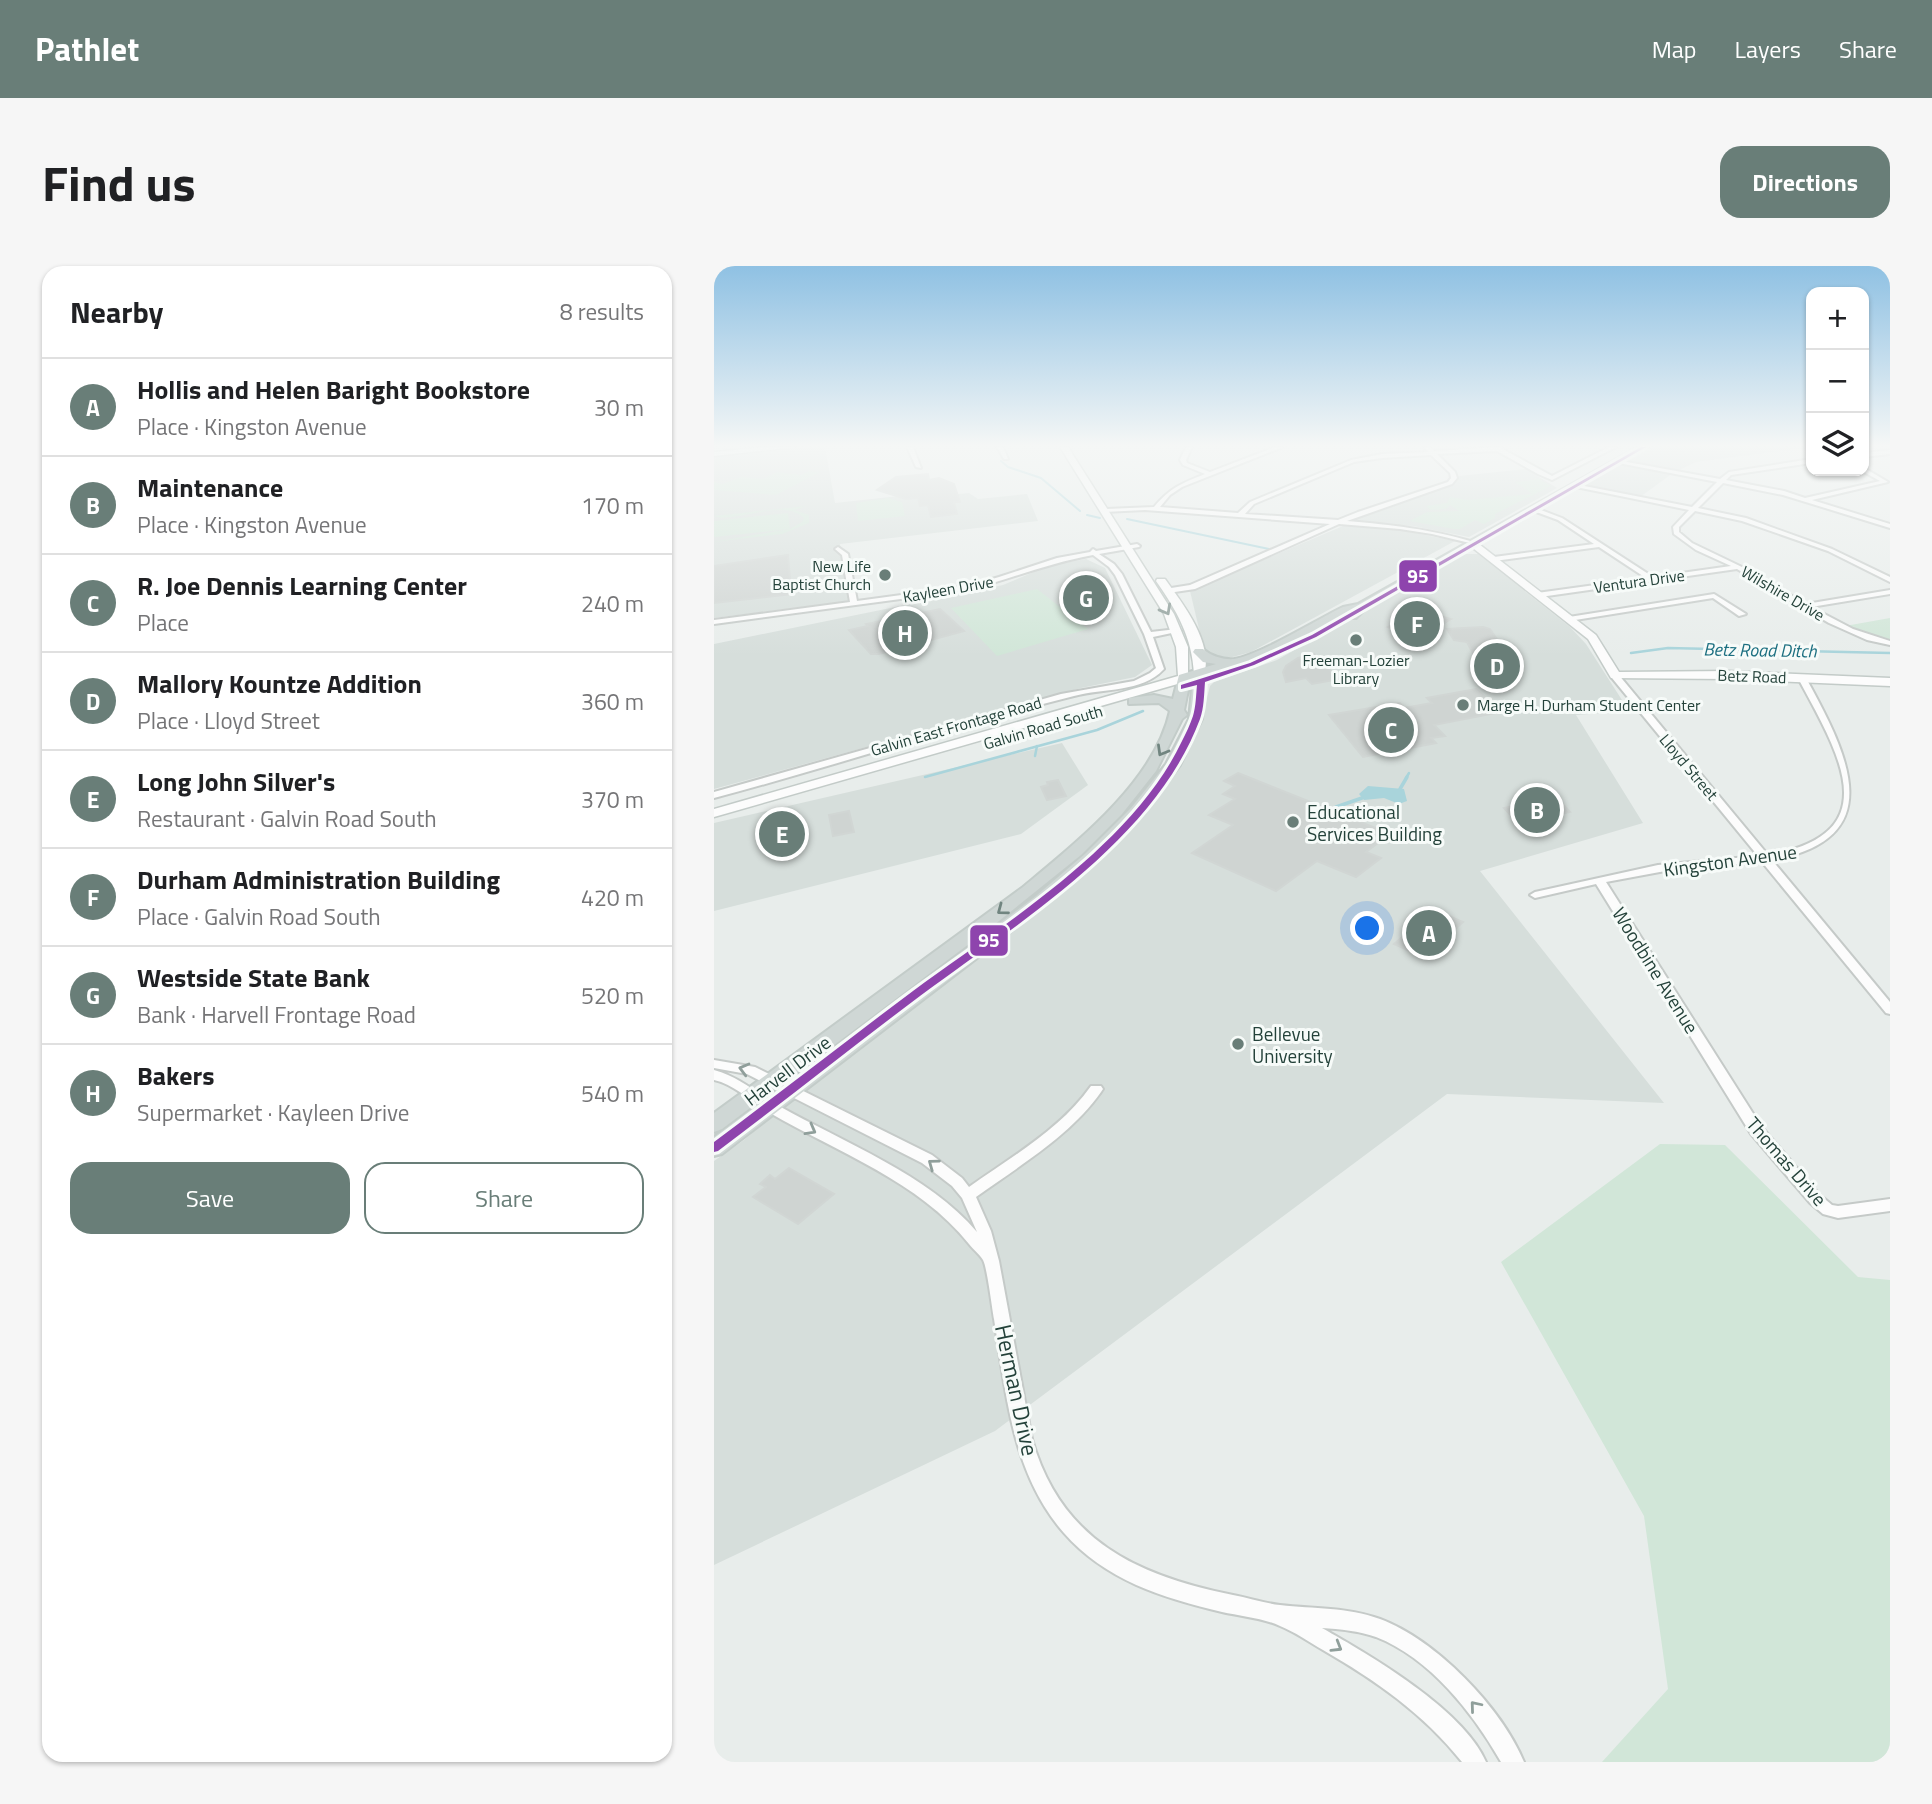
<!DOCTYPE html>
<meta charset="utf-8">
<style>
body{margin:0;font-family:"Titillium Web",sans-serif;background:#f6f6f6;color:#202124}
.controls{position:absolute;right:21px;top:21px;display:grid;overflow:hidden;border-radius:14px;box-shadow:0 2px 5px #0004}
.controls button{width:63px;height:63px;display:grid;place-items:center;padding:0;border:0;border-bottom:2px solid #e0e0e0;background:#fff;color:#202124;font:35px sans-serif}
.you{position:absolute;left:654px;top:663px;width:24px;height:24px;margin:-18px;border:5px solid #fff;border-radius:50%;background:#1a73e8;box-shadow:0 0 0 10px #1a73e833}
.badge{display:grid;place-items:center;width:46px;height:46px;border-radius:50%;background:#697e78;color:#fff;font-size:23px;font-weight:700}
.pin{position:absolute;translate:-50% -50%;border:4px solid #fff;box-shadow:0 2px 7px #0006}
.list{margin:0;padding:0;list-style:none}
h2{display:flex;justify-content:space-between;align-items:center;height:91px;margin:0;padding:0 28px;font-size:30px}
h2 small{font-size:23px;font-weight:400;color:#757577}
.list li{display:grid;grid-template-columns:46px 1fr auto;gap:21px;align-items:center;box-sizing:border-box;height:98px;padding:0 28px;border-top:2px solid #e0e0e0}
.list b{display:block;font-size:26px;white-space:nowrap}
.list p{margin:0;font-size:23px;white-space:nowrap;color:#757577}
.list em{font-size:23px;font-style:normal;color:#757577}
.actions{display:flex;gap:14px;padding:21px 28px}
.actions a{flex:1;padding:16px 0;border:2px solid #697e78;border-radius:21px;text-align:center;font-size:24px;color:#697e78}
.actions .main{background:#697e78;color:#fff}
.icon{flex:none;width:38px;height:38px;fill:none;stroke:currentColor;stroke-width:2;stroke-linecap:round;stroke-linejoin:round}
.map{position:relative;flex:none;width:1176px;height:1496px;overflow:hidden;border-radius:21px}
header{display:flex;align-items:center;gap:42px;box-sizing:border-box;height:98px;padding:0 35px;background:#697e78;color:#fff}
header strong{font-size:33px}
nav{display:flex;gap:38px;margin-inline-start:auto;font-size:24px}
.intro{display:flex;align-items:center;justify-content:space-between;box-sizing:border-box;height:168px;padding:0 42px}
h1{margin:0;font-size:49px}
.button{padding:18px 32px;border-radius:21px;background:#697e78;color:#fff;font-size:24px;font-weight:700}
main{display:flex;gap:42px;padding:0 42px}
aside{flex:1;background:#fff;border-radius:21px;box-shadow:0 2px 5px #0004}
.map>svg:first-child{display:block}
</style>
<header>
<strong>Pathlet</strong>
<nav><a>Map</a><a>Layers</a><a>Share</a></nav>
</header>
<div class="intro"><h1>Find us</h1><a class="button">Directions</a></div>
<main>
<aside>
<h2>Nearby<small>8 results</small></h2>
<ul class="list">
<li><span class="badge">A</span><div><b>Hollis and Helen Baright Bookstore</b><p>Place · Kingston Avenue</p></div><em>30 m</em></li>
<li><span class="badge">B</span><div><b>Maintenance</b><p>Place · Kingston Avenue</p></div><em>170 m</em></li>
<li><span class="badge">C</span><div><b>R. Joe Dennis Learning Center</b><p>Place</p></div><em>240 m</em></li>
<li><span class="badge">D</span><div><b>Mallory Kountze Addition</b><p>Place · Lloyd Street</p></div><em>360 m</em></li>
<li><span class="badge">E</span><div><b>Long John Silver's</b><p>Restaurant · Galvin Road South</p></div><em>370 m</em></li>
<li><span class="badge">F</span><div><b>Durham Administration Building</b><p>Place · Galvin Road South</p></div><em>420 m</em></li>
<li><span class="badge">G</span><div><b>Westside State Bank</b><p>Bank · Harvell Frontage Road</p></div><em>520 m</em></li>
<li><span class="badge">H</span><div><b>Bakers</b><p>Supermarket · Kayleen Drive</p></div><em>540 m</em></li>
</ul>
<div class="actions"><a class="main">Save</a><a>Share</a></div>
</aside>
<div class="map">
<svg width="1176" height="1496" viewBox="0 0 1176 1496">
<rect width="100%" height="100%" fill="#e8edeb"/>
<g fill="#d6dedb">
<polygon points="95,181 111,181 121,237 185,230 193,233 255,227 264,233 313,228 324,255 126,278 135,335 0,352 0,191"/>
<polygon points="940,181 1097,181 982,196 959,207 926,231 870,219"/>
<polygon points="812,203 843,222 755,271 699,260 645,256 641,252 673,239 732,221 743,215 745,210"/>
<polygon points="629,260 686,264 741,275 537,386 511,393 491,388 476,325"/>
<polygon points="749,288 764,288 856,361 872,378 915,445 862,449 929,557 766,605 950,837 733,828 281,1165 0,1299 0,895 30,874 118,798 353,618 465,494 486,460 496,420 500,416 563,394"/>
<polygon points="372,293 391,302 438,399 421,411 367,422 0,523 0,378 289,319 334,300"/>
<polygon points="348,477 374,519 307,568 0,645 0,557"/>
</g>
<g fill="#d1e6d8">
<polygon points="95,205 106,206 62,229 0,224 0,216 9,218 27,211 49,213 63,206 87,209"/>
<polygon points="825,213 837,220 781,248 781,252 770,258 761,254 746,263 740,263 696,255 713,246 745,245 736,239 732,243 717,244 712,240 733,237 736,231 754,234 818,228 801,216"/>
<polygon points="174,232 188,236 191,250 144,255 142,237"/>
<path d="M92,240L80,244L95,249V257L68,268L0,276L75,263L0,271V255L74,247L76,263L88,256L90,252C68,231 23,258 0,250Z"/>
<polygon points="323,323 374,363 283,390 237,342"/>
<polygon points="1176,352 1176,374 1131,360"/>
<polygon points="946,878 1011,879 1144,1011 1176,1014 1176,1496 888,1496 954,1423 930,1250 787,996"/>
</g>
<polygon fill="#a9d4db" points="654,520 690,523 693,535 685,538 670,532 650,534 645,528"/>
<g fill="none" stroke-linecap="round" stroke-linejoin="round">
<g stroke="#a9d4db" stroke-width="2">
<polyline points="287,195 294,201 327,212 366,245"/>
<polyline points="373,249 386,252"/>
<polyline points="413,253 555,283"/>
</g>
<g stroke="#a9d4db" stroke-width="2.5">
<polyline points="917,387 954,382 1176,387"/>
<polyline points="321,490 323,480"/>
<polyline points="211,511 383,464 429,445"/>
<polyline points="692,512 695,507"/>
</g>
<g stroke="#a9d4db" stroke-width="3.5">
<polyline points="686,523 693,511"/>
<polyline points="622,541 648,532"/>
</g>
</g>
<g fill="#cfd4d2" stroke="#d1d6d4" stroke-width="2">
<polygon points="214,208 215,214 225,212 240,218 246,236 240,236 243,248 217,251 214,239 206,240 204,232 192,233 163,224 182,211"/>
<polygon points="74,289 77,328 0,337 0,300"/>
<polygon points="226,343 250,365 165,388 157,388 135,364 154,360 152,358"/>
<polygon points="705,344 737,353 706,371 674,361"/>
<polygon points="769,361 776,363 803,403 769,406 753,376 740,374 733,363"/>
<polygon points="600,388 606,393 615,392 623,400 614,402 625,413 598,418 592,412 572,416 569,406 572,400 584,392"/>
<polygon points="762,423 787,446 720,459 731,470 717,472 722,477 649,491 615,449 686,437 690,442 718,437 713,432"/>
<polygon points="524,507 664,563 651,572 664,577 652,586 667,592 642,611 603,595 562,625 478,587 519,559 495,549 521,533 509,528 521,520 510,515"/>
<polygon points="344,514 352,530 333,534 327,521 334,519 333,516"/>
<polygon points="842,531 856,546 804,557 790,542"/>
<polygon points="135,545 140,566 119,570 115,549"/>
<polygon points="81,559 83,573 55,578 54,564"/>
<polygon points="721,644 749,656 709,691 680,678"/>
<polygon points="75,902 120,928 84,958 39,931 52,921 46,918 56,909 61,913"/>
</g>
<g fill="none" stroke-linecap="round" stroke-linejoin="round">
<g stroke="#c5cac8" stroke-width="4">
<g id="street">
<polygon points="193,181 199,181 207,202 202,201"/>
<polygon points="283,181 289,181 294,193 290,193"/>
<path d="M472,181H478L472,194L473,197L496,206L561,181H569L468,221L456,229L446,241L524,247L536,236L637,194L668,188L714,186L710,181H716L720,185L785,181L838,210L895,181H902L838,214L824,208L783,185L723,188L741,206L743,212L738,218L633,255C680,259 715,263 760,276V278L718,268L686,263L625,258L481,323L454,327L450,325L451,323L476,319L616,258L431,244L390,246L392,243L440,241C456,222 468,217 491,208L469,199L466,194ZM717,189L736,207L737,212L734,216L644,246L624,254L531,248L540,238L640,196L668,192Z"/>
<polygon points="1176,184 1176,188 1150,191 1150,187"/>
<polygon points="1097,193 1097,197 1017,209 1012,214 1070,225 1091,232 1166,215 1148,205 1152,203 1174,216 1098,234 1176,258 1176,262 1069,229 1009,217 984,242 1032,252 1118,283 1176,311 1176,316 1114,285 1028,255 981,245 965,261 965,266 978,277 1030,302 1092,338 1176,324 1176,328 1097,341 1139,363 1176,375 1176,379 1153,374 1115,357 1023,303 826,331 823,331 823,327 932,312 885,281 780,295 777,293 780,291 880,278 844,254 817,244 819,241 848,252 939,311 1017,300 982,284 960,268 959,261 975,244 857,220 860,218 978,241 1003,216 899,196 902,194 1006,213 1015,206"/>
<path d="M423,278L426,280L425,281L385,288L400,298L408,308L437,366L463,363L467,365L439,371L450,403C428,427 389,422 360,430C239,460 121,500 0,532V526L347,428L420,415L436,407L442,402L430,368L401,309L395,301L379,289C335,297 296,313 254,324L0,358V354L136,336L128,289L121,283L124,281L134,288L143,335L254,320L285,311L343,292L376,286L379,283L382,285Z"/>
<polygon points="1000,328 1032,348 1025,350 999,332 855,355 851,353 855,351"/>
<path d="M898,408H904L1054,589C1176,568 1124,487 1084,412L1085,410L1092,412C1135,490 1176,573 1058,594L1176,736V748L1172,747L1048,596L962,603L892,616L1047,860L1106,929L1118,939L1124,940L1176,933V945L1124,952L1109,948L1096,937L1037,868L882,618L821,632L816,629L821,626L944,599L1044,590L898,412Z"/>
<path d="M0,794L41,801L218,889L248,912L255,921C297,891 347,863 377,820H387L389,823L387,826C356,870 305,900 262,931L277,965L285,995L318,1173C347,1275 424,1310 519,1329C535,1332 550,1337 566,1339C600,1343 633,1341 666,1353C722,1374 787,1441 810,1496H787C759,1447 716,1392 662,1371C645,1365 626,1363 608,1362C656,1389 750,1444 772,1496H748C710,1448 661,1414 609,1384C595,1376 581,1366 566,1360C549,1352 526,1350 508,1346C449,1332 391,1314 350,1267C298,1208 292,1127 280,1053C278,1042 273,1001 269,994C266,989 259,983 255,978C205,915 123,886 56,847C37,836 22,819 0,814V804C26,811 42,827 65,840C129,876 215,909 263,966L248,932L238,920L208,897L33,808L0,802Z"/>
</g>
</g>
<g stroke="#c3cbc8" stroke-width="3">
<g id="secondary">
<polygon points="51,181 82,181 0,190 0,186"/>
<polygon points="346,181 354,181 460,348 474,381 474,415 0,551 0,543 464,410 462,381 450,348"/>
<polygon points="755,275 761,275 882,369 905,406 1014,405 1176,412 1176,420 1014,413 897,412 874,373 755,279"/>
<path d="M443,313H451C469,338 500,377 490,410L480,408C478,371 463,345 442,315Z"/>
</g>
</g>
<g stroke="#c3ccc9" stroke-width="4">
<path id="primary" d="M924,181H934L651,343L642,352H634L633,348L546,393L492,409L488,453L466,499L428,549L383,594L284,676L8,888L0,890V871L322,630L372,587L417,542L452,498L475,453L479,413L476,414L470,444L473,449L468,453L442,505L408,548L367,589L275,663L8,863L0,866V847L309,621C362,577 441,515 456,445L445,437L415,438V432L440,429L459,433L465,409L502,398L489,396L479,386L481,383H489C497,390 509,394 520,393C544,390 604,353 629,341L644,338Z"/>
</g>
<use href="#street" fill="#fcfcfc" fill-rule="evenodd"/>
<use href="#secondary" fill="#fcfcfc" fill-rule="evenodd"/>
<use href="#primary" fill="#cfd7d5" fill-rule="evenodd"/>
<g stroke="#f7fbf9" stroke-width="6">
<path id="bus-1" d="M927,181H932L602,371L540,399L491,416C490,429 490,442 486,453C441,574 305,656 206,730C138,781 72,834 4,885L0,886V876C67,826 132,775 199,725C290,658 419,579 468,475C472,467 476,459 479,450C482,440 482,429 483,419L467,423V419L536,397L598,369Z"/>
</g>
<use href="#bus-1" fill="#8e44ad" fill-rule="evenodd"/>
</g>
<defs><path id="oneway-chevron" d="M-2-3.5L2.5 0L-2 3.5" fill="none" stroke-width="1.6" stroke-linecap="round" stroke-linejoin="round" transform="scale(1.75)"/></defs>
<g stroke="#909f9b">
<use href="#oneway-chevron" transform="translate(452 344) rotate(61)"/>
<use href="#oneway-chevron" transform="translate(30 803) rotate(-165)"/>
<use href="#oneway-chevron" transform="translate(97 864) rotate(29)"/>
<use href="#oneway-chevron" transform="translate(219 898) rotate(-144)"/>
<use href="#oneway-chevron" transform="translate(623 1381) rotate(31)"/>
<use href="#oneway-chevron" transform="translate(761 1440) rotate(-130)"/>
</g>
<g stroke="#718580">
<use href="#oneway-chevron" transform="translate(448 485) rotate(120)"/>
<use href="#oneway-chevron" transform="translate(288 644) rotate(143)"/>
</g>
<linearGradient id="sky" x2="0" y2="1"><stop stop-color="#8fc1e3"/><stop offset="0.46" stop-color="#f5f7f6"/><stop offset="1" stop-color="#f5f7f6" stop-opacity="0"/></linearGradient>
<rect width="1176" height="390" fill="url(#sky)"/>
<g fill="#697e78" stroke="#f7fbf9" stroke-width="2.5">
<circle cx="171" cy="309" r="7"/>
<circle cx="642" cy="374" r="7"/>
<circle cx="749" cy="439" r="7"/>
<circle cx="579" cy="556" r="7"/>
<circle cx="524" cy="778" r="7"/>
</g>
<g text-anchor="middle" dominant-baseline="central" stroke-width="6" stroke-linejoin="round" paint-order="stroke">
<g font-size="16" fill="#24423a" stroke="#f7fbf9" text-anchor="end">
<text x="157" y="300">New Life<tspan x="157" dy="18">Baptist Church</tspan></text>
<text x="642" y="394" text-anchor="middle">Freeman-Lozier<tspan x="642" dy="18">Library</tspan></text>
<text x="763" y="439" text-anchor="start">Marge H. Durham Student Center</text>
</g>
<g font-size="16" fill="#24423a" stroke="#f7fbf9">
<text transform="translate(925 315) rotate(-8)">Ventura Drive</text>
<text transform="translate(234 323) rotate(-10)">Kayleen Drive</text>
<text transform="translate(1069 327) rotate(30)">Wilshire Drive</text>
<text transform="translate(1038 410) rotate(2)">Betz Road</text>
<text transform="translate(242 460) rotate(-16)">Galvin East Frontage Road</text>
<text transform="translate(329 461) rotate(-16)">Galvin Road South</text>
<text transform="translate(975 501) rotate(50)">Lloyd Street</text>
</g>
<g font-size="18" font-style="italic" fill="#1c6f80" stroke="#f7fbf9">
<text transform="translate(1046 384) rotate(1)">Betz Road Ditch</text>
</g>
<g font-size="19" fill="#24423a" stroke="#f7fbf9" text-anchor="start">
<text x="593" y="545">Educational<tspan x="593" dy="22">Services Building</tspan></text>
<text x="538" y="767">Bellevue<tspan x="538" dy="22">University</tspan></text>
</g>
<g font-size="19" fill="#24423a" stroke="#f7fbf9">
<text transform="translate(1016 594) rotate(-8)">Kingston Avenue</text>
<text transform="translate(942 704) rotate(58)">Woodbine Avenue</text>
<text transform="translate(73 804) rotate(-37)">Harvell Drive</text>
<text transform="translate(1073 895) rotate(49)">Thomas Drive</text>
</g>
<g font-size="23" fill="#24423a" stroke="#f7fbf9">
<text transform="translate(303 1124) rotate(78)">Herman Drive</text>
</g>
</g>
<g stroke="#f7fbf9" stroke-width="2.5">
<rect x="684" y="293" width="40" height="34" rx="7" fill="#8e44ad"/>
<rect x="255" y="658" width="40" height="33" rx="7" fill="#8e44ad"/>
</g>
<g font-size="19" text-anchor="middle" font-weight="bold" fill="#fff">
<text x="704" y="317">95</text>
<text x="275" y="681">95</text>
</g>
</svg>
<div class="controls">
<button>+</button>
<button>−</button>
<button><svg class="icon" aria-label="layers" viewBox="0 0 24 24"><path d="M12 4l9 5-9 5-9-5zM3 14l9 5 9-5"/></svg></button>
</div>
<div class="you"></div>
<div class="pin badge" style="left:715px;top:667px">A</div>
<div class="pin badge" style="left:823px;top:544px">B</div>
<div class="pin badge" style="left:677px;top:464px">C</div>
<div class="pin badge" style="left:783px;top:400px">D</div>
<div class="pin badge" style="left:68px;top:568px">E</div>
<div class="pin badge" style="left:703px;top:358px">F</div>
<div class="pin badge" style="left:372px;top:332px">G</div>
<div class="pin badge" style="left:191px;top:367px">H</div>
</div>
</main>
